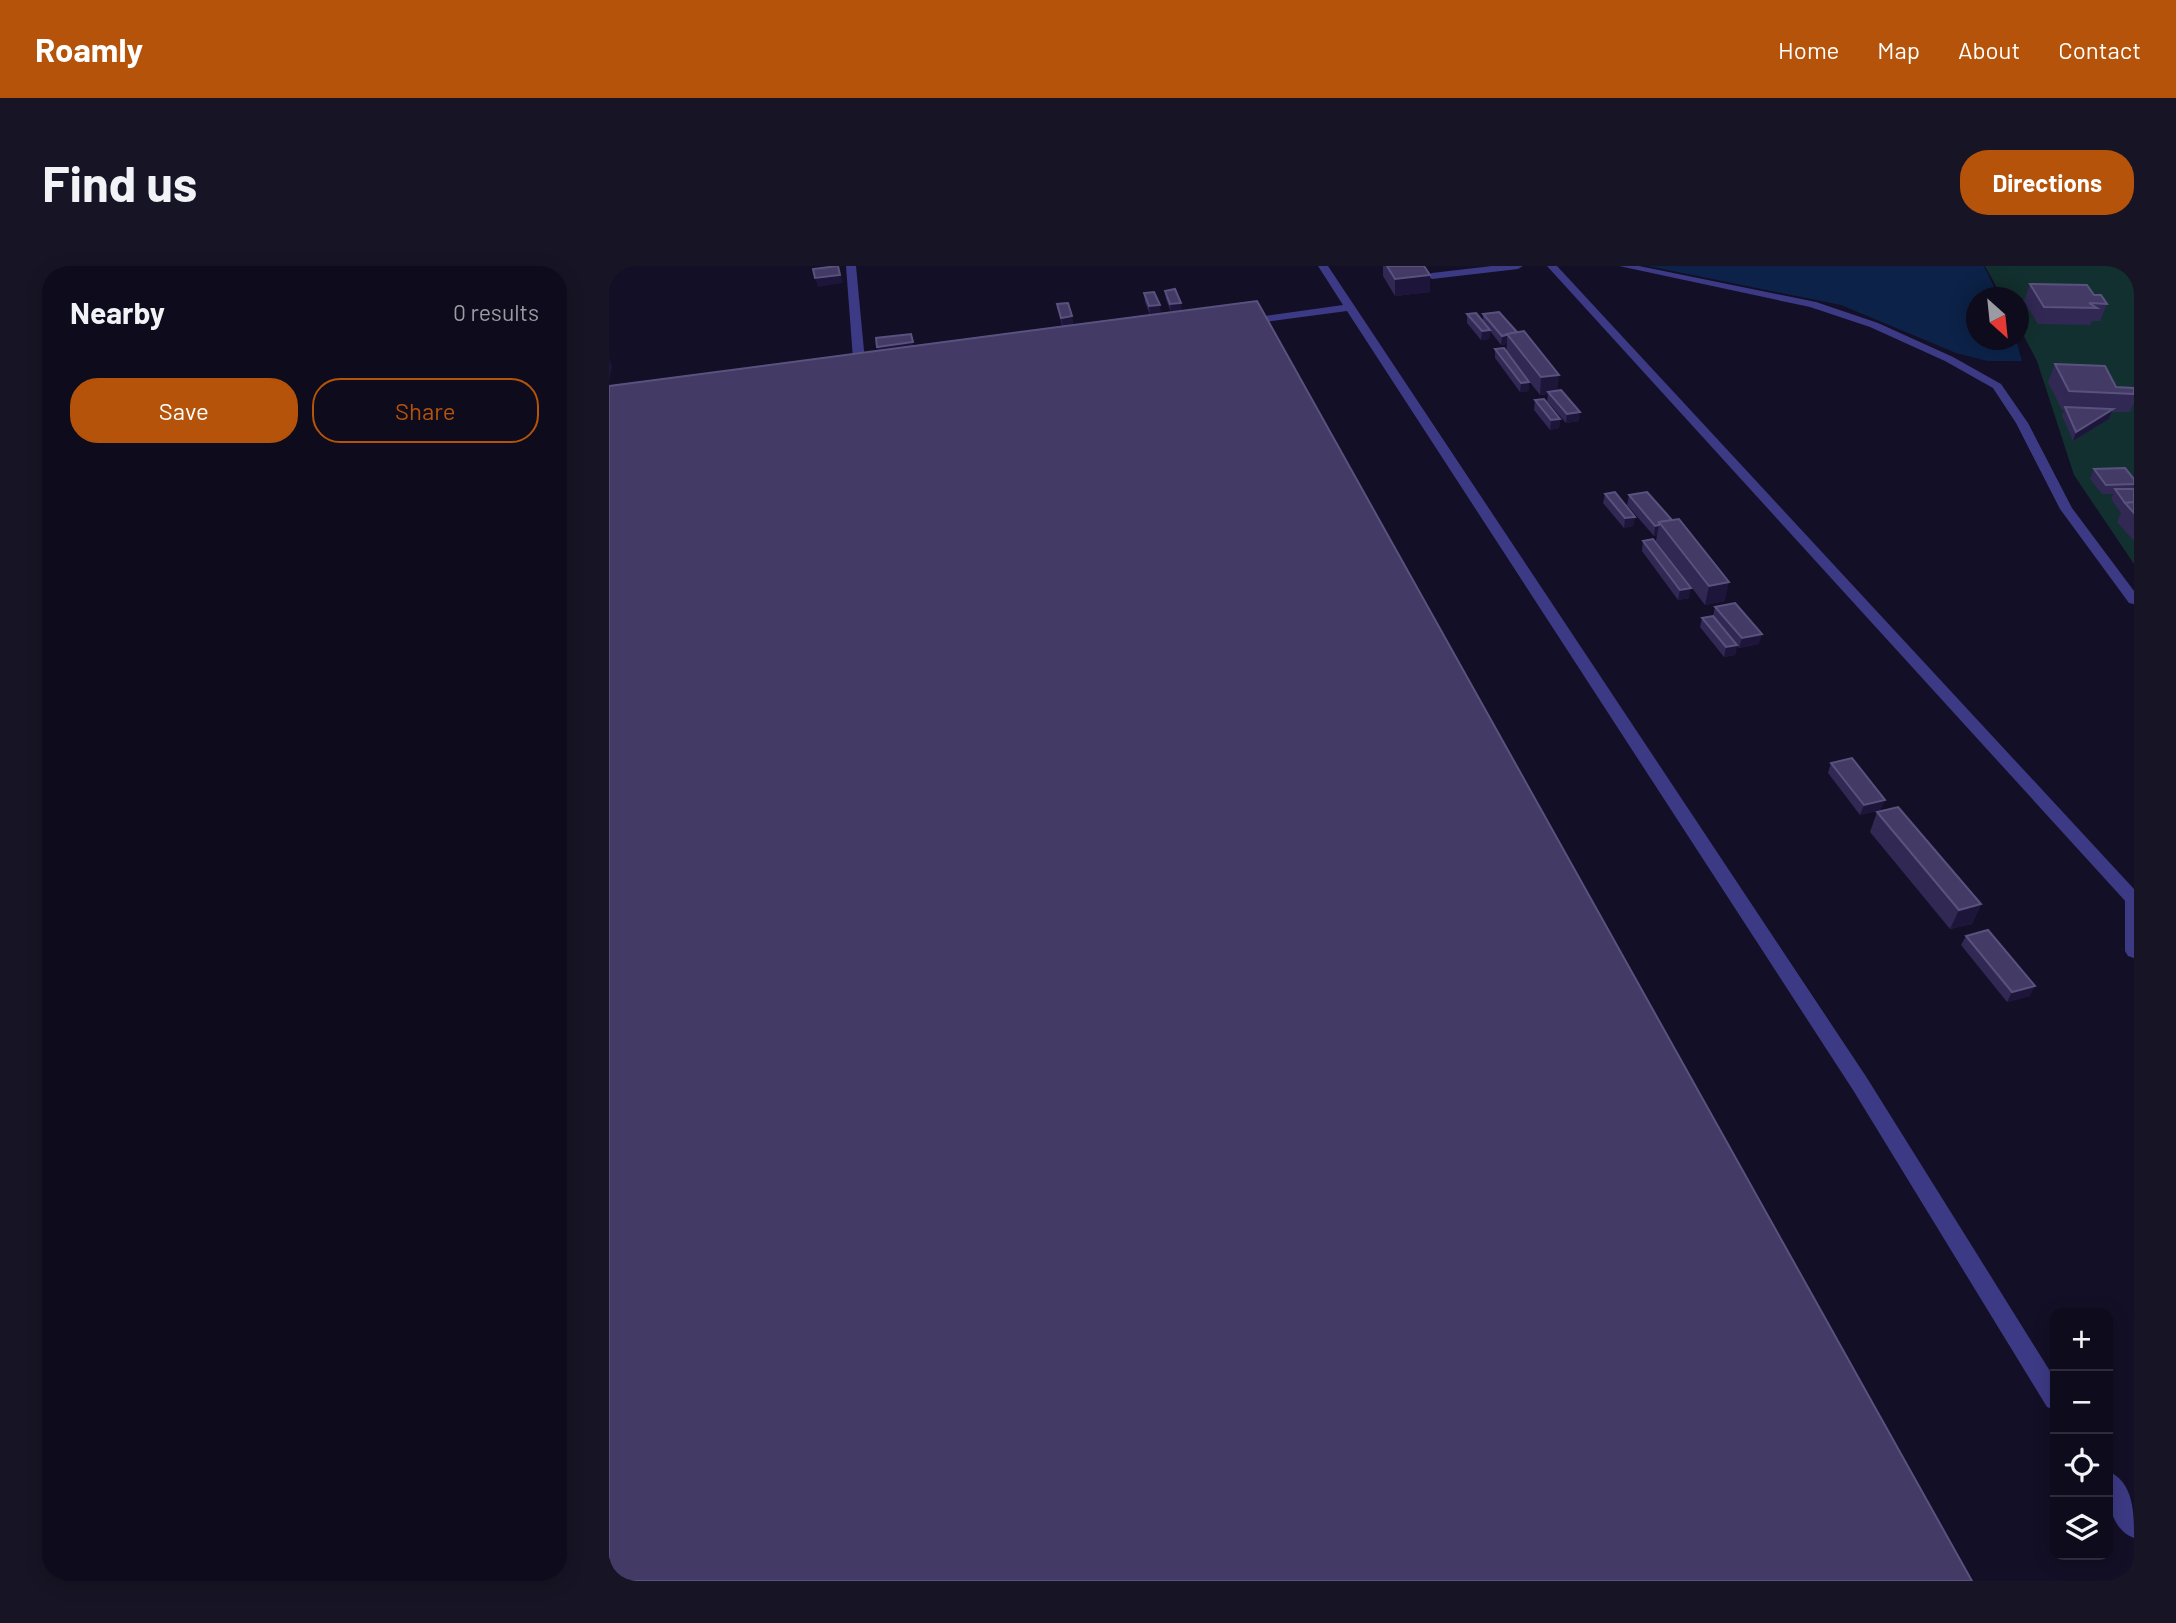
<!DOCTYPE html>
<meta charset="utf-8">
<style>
body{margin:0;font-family:Barlow,sans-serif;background:#171425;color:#f1f3f6}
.controls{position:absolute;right:21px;bottom:21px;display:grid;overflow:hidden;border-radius:14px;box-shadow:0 4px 18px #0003}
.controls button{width:63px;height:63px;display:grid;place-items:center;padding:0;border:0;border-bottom:2px solid #2e2b3b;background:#0e0b1c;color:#f1f3f6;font:35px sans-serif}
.compass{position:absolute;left:1357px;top:21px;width:63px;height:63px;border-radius:50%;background:#0e0b1c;box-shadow:0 4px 18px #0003;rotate:153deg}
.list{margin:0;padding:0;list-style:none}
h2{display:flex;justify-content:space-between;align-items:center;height:91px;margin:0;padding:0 28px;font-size:30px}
h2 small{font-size:23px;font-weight:400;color:#9b9ba3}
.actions{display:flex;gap:14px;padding:21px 28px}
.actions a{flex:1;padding:16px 0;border:2px solid #b45309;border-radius:28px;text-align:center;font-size:24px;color:#b45309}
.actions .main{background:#b45309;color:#fff}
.icon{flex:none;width:38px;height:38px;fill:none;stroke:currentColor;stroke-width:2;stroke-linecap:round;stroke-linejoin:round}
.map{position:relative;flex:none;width:1525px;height:1315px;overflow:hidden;border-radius:28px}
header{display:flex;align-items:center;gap:42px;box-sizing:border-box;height:98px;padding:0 35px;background:#b45309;color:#fff}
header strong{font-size:33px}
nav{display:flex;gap:38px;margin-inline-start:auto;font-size:24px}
.intro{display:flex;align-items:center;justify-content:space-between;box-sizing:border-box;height:168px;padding:0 42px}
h1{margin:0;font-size:49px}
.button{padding:18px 32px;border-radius:28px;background:#b45309;color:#fff;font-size:24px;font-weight:700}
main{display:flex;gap:42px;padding:0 42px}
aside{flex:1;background:#0e0b1c;border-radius:28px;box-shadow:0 4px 18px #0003}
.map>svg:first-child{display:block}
</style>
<header>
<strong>Roamly</strong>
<nav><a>Home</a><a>Map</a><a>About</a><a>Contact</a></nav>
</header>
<div class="intro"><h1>Find us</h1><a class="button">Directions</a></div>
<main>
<aside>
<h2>Nearby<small>0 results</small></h2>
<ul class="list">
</ul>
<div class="actions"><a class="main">Save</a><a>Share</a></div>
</aside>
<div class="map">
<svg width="1525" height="1315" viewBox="0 0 1525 1315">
<rect width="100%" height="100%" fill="#130f26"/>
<polygon fill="#12302f" points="1376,0 1525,0 1525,298 1465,209 1428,95 1410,61 1409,32 1393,31"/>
<polygon fill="#0c2248" points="1039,0 1375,0 1390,31 1367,32 1367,74 1407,74 1413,95 1378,95 1347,87 1232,39"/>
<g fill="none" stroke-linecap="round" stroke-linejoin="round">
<g fill="#3d3a85" fill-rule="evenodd">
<polygon points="237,0 247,0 257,106 251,109 245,106"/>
<polygon points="709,0 719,0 1258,812 1446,1113 1446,1144 1438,1141 1244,824 738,45 634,59 629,56 634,53 734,39"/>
<polygon points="883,0 914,0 909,3 823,13 818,10 823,7"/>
<polygon points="938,0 948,0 1525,623 1525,639 1518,637"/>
<path d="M1499,1205C1525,1216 1525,1248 1525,1272C1499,1262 1498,1229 1499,1205Z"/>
</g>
<g fill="#3d3a85" fill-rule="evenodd">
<polygon points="1010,0 1030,0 1207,36 1269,57 1344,91 1392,118 1419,157 1463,242 1525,325 1525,338 1520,337 1451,243 1407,157 1384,122 1336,95 1261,61 1201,41"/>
<polygon points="1525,626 1525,692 1519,690 1516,685 1516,632"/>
</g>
</g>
<g fill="#312854">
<polygon points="774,0 815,0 821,9 821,26 786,30 774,10"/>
<polygon points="1421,18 1485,29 1498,38 1491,55 1483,55 1481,59 1429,58 1415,35"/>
<polygon points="556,25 573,44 305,80 453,60 448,38 465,59 541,49 536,36 535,27 552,47 562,46 557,33"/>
<polygon points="890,46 948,125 970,155 957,157 938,135 939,128 931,129 905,96 920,116 920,125 911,126 886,92 886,83 897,85 898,78 892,79 881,65 880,73 872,74 858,57 858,48 874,55 874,48"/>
<polygon points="1446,98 1507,121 1525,122 1525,137 1521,146 1503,146 1500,153 1464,175 1453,150 1455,144 1453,144 1439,116"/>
<polygon points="926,134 951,153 950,162 941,164 925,144"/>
<polygon points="1485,203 1525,213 1525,275 1508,256 1512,247 1502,233 1504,228 1493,228 1481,213"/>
<polygon points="1038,226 1116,335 1096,339 1047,275 1048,269 1045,270 1018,239 1020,229"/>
<polygon points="996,228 1026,251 1024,260 1015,262 994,237"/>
<polygon points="1034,275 1080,332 1069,334 1033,285"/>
<polygon points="1106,341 1150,378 1130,382 1128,379 1126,389 1115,391 1091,361 1093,352 1104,350"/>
<polygon points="1222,497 1272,544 1251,549 1219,507"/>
<polygon points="1268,546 1372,638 1363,658 1341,663 1261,566"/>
<polygon points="1357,670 1421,730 1398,736 1352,679"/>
</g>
<g fill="#1d163a">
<polygon points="231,9 234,17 209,21 206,12"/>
<polygon points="821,9 821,26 786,30 786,13"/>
<polygon points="572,37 573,45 562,47 561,38"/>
<polygon points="551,39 552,48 541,49 540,40"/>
<polygon points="463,50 465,59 454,61 452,52"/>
<polygon points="881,64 880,73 872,74 873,65"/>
<polygon points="302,68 306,85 271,90 268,81"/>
<polygon points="898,69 898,78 892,79 893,70"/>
<polygon points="0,92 3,100 0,115"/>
<polygon points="950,109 948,127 939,126 939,128 931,129 932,111"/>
<polygon points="920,116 920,125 911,126 912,117"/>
<polygon points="1504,143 1500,153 1464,175 1467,166"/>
<polygon points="971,146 970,155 957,157 958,148"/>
<polygon points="951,153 950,162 941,164 942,154"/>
<polygon points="1026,251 1024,260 1015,262 1016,252"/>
<polygon points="1050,259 1048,269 1045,270 1046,260"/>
<polygon points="1120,316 1116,335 1096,339 1100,320"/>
<polygon points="1082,322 1080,332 1069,334 1071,324"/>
<polygon points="1153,368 1150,378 1130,382 1133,372"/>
<polygon points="1128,379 1126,389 1115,391 1117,381"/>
<polygon points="1276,534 1272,544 1251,549 1255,539"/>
<polygon points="1372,638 1363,658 1341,663 1350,644"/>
<polygon points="1426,720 1421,730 1398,736 1403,726"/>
</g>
<g fill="#433a66" stroke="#5a527e" stroke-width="2">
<polygon points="229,0 231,9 206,12 204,3"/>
<polygon points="778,0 815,0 821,9 786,13"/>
<polygon points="1421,18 1478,19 1485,29 1492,29 1498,38 1480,37 1488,42 1435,41"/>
<polygon points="566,23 572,37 561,38 556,25"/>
<polygon points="545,26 551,39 540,40 535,27"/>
<polygon points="648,35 1363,1315 0,1315 0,120"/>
<polygon points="459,37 463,50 452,52 448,38"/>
<polygon points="890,46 908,66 893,70 874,48"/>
<polygon points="867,47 881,64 873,65 858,48"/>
<polygon points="915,65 950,109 932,111 898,68"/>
<polygon points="302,68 304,76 268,81 267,72"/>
<polygon points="895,82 920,116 912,117 886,83"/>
<polygon points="1446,98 1496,100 1507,121 1525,122 1525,128 1460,125"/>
<polygon points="952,124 971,146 958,148 939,126"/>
<polygon points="935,133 951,153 942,154 926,134"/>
<polygon points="1456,141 1504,143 1467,166"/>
<polygon points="1516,202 1525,213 1525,218 1497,219 1485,203"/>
<polygon points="1506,223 1525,223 1525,236 1516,237"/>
<polygon points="1006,226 1026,251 1016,252 996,228"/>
<polygon points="1038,226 1063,254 1050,256 1050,259 1046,260 1020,229"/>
<polygon points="1525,236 1525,247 1516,237"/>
<polygon points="1070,253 1120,316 1100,320 1050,256"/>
<polygon points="1044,273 1082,322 1071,324 1034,275"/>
<polygon points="1126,337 1153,368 1133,372 1106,341"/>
<polygon points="1104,350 1128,379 1117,381 1093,352"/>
<polygon points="1243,492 1276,534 1255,539 1222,497"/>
<polygon points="1289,541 1372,638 1350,644 1268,546"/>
<polygon points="1379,664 1426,720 1403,726 1357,670"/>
</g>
</svg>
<div class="controls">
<button>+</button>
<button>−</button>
<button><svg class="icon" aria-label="locate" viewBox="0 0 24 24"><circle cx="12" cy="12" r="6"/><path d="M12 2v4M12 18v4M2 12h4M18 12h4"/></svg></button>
<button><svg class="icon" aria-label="layers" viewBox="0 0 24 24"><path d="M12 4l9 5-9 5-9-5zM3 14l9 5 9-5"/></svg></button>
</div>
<svg class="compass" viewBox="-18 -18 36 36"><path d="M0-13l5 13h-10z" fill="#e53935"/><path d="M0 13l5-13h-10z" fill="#9b9ba3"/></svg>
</div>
</main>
